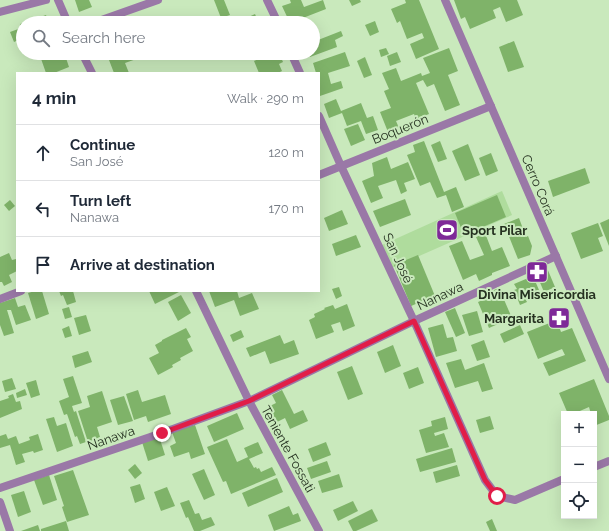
<!DOCTYPE html>
<meta charset="utf-8">
<style>
body{margin:0;font-family:Raleway,sans-serif;background:#f2f2f3;color:#1f2937}
.controls{position:absolute;right:12px;bottom:12px;display:grid;overflow:hidden;border-radius:0px;box-shadow:0 4px 16px #0002}
.controls button{width:36px;height:36px;display:grid;place-items:center;padding:0;border:0;border-bottom:1px solid #e0e1e3;background:#fff;color:#1f2937;font:20px sans-serif}
.stop{position:absolute;width:12px;height:12px;margin:-9px;border:3px solid #e11d48;border-radius:50%;background:#fff}
.stop.end{background:#e11d48;border-color:#fff;box-shadow:0 1px 4px #0008}
.list{margin:0;padding:0;list-style:none}
h2{display:flex;justify-content:space-between;align-items:center;height:52px;margin:0;padding:0 16px;font-size:17px}
h2 small{font-size:13px;font-weight:400;color:#747a83}
.list li{display:grid;grid-template-columns:26px 1fr auto;gap:12px;align-items:center;box-sizing:border-box;height:56px;padding:0 16px;border-top:1px solid #e0e1e3}
.list b{display:block;font-size:15px;white-space:nowrap}
.list p{margin:0;font-size:13px;white-space:nowrap;color:#747a83}
.list em{font-size:13px;font-style:normal;color:#747a83}
.icon{flex:none;width:22px;height:22px;fill:none;stroke:currentColor;stroke-width:2;stroke-linecap:round;stroke-linejoin:round}
.map{position:relative;flex:none;width:609px;height:531px;overflow:hidden}
.search{position:absolute;background:#fff;box-shadow:0 4px 16px #0002;left:16px;top:16px;width:304px;height:44px;display:flex;align-items:center;gap:10px;box-sizing:border-box;padding:0 14px;border-radius:22px;color:#747a83;font-size:15px}
.panel{position:absolute;background:#fff;box-shadow:0 4px 16px #0002;left:16px;top:72px;width:304px;height:220px;border-radius:0px}
.map>svg:first-child{display:block}
</style>
<div class="map">
<svg width="609" height="531" viewBox="0 0 609 531">
<rect width="100%" height="100%" fill="#c9e9bc"/>
<polygon fill="#afdc9d" points="502,191 512,215 392,268 382,245"/>
<g fill="#7fb369">
<polygon points="75,0 89,0 92,7 79,12"/>
<polygon points="214,0 224,0 230,15 221,18"/>
<polygon points="290,0 301,0 304,7 323,0 326,9 290,23 282,6 291,3"/>
<polygon points="349,0 360,0 361,2 352,6"/>
<polygon points="405,0 419,0 439,49 416,59 410,44 424,38 422,33 407,39 400,21 397,23 391,9 406,3"/>
<polygon points="454,0 517,0 523,15 506,22 500,7 493,10 496,18 470,29 465,17 461,19"/>
<polygon points="255,14 258,21 265,18 267,23 244,23 242,20"/>
<polygon points="46,15 49,23 24,23"/>
<polygon points="375,21 379,32 370,36 365,25"/>
<polygon points="23,23 23,38 14,42 10,32 21,28 20,24"/>
<polygon points="341,31 343,36 335,40 337,47 310,57 308,53 313,53 313,42"/>
<polygon points="514,41 524,67 508,72 499,47"/>
<polygon points="386,48 389,54 381,57 379,50"/>
<polygon points="449,48 458,71 448,75 460,105 445,111 434,84 427,87 423,80 416,83 429,114 416,119 414,114 396,121 399,128 388,132 380,112 391,108 384,91 389,89 382,73 396,68 401,81 421,73 422,76 430,73 423,58"/>
<polygon points="345,52 350,66 328,73 331,84 341,81 343,88 320,96 319,93 319,73 316,73 313,63"/>
<polygon points="397,52 401,62 390,66 387,56"/>
<polygon points="39,53 55,53 57,58 65,55 69,67 54,73 46,73"/>
<polygon points="121,53 141,53 142,57 125,63 129,73 114,73 109,60 122,55"/>
<polygon points="272,53 279,53 283,62 279,64 282,71 278,73 259,73 254,61"/>
<polygon points="365,57 372,75 364,78 357,61"/>
<polygon points="336,99 341,111 361,103 367,118 373,116 378,130 366,134 361,121 347,126 342,113 329,118 324,104"/>
<polygon points="358,124 365,140 351,146 344,129"/>
<polygon points="424,141 444,192 456,187 464,207 452,212 446,195 437,198 430,182 420,186 407,155 415,152 413,145"/>
<polygon points="440,141 447,159 438,162 431,145"/>
<polygon points="468,144 480,175 465,181 452,151"/>
<polygon points="491,153 498,171 486,176 479,158"/>
<polygon points="387,157 391,169 408,162 415,179 404,183 407,191 401,194 396,180 378,186 383,198 371,203 362,181 374,176 372,163"/>
<polygon points="585,168 590,183 553,197 548,181"/>
<polygon points="497,195 506,217 464,235 455,213"/>
<polygon points="405,199 411,215 380,227 373,211"/>
<polygon points="10,200 15,206 9,211 4,205"/>
<polygon points="342,210 348,224 329,231 324,218"/>
<polygon points="519,218 526,237 528,236 532,246 530,255 518,259 504,224"/>
<polygon points="609,219 609,246 600,223"/>
<polygon points="598,223 603,236 598,238 603,251 581,259 571,233"/>
<polygon points="485,233 492,251 502,247 510,266 492,273 492,275 479,281 476,274 463,280 449,246 462,241 470,260 484,255 476,237"/>
<polygon points="356,235 361,247 336,256 332,244"/>
<polygon points="9,253 12,260 16,259 17,262 17,271 9,275 12,282 4,286 2,282 0,282 0,257"/>
<polygon points="418,255 435,296 411,306 394,265"/>
<polygon points="547,268 555,287 544,292 536,273"/>
<polygon points="533,276 539,290 524,296 527,302 520,305 514,290 517,289 514,284"/>
<polygon points="339,287 342,296 336,299 332,289"/>
<polygon points="499,288 512,318 489,328 478,302 485,299 484,294"/>
<polygon points="35,291 42,291 49,314 36,319 28,293"/>
<polygon points="59,291 73,291 76,302 67,305 63,295 61,296"/>
<polygon points="149,291 181,291 155,304"/>
<polygon points="209,291 237,291 239,298 252,293 259,309 240,316 234,300 215,307"/>
<polygon points="181,295 191,313 178,321 168,302"/>
<polygon points="15,298 18,307 25,305 31,320 16,325 11,310 7,310 14,333 4,336 0,325 0,303"/>
<polygon points="347,304 355,326 343,331 340,322 331,325 334,332 316,339 309,320 315,317 314,314 325,309 324,308 333,305 335,309"/>
<polygon points="69,307 72,317 65,319 62,309"/>
<polygon points="455,308 465,333 456,337 445,312"/>
<polygon points="477,311 483,332 469,336 462,315"/>
<polygon points="86,315 91,331 79,335 74,318"/>
<polygon points="557,320 561,332 572,328 586,361 549,376 543,363 565,355 562,349 538,359 527,332"/>
<polygon points="443,324 447,338 453,337 457,351 436,357 428,328"/>
<polygon points="520,325 524,334 504,343 500,334"/>
<polygon points="69,326 72,336 65,338 62,329"/>
<polygon points="186,328 191,337 187,339 193,351 180,358 181,360 172,365 173,367 158,375 149,358 159,353 155,345 162,341 162,340"/>
<polygon points="241,330 244,337 233,342 230,335"/>
<polygon points="280,335 284,344 294,340 299,354 270,364 265,351 250,357 246,348"/>
<polygon points="484,340 490,357 477,361 471,345"/>
<polygon points="393,345 401,366 385,373 377,352"/>
<polygon points="88,351 92,362 75,368 72,356"/>
<polygon points="461,359 465,370 484,363 493,389 482,392 478,381 455,388 446,363"/>
<polygon points="352,366 363,394 348,400 337,372"/>
<polygon points="418,367 424,383 409,389 403,373"/>
<polygon points="73,376 82,403 72,406 74,412 76,411 86,442 80,444 77,436 75,437 67,414 64,415 59,401 69,397 63,379"/>
<polygon points="12,378 16,389 5,392 2,381"/>
<polygon points="594,379 609,416 609,420 594,426 594,414 591,414 589,407 573,414 568,414 559,393"/>
<polygon points="36,380 40,395 31,398 26,383"/>
<polygon points="25,389 27,395 17,398 16,393"/>
<polygon points="138,390 142,402 165,395 171,414 148,422 146,416 134,420 126,394"/>
<polygon points="282,390 294,414 303,410 308,421 290,429 285,418 275,423 268,407 276,403 272,395"/>
<polygon points="102,391 112,422 97,427 100,437 88,442 78,411 90,407 87,396"/>
<polygon points="13,394 16,402 20,401 22,409 0,418 0,401 9,398 8,396"/>
<polygon points="124,396 133,421 118,425 110,400"/>
<polygon points="237,413 244,429 214,442 207,426"/>
<polygon points="490,416 494,429 480,433 476,420"/>
<polygon points="54,417 57,426 66,423 73,446 57,452 46,419"/>
<polygon points="445,417 448,429 434,433 435,436 444,433 449,447 426,453 419,430 432,426 431,421"/>
<polygon points="195,425 205,454 191,459 189,452 174,457 170,446 176,443 172,432"/>
<polygon points="6,434 8,439 16,436 19,444 30,440 29,437 38,434 43,450 34,453 33,451 22,454 25,462 16,465 10,445 0,448 0,436"/>
<polygon points="159,436 165,455 148,461 142,442"/>
<polygon points="227,439 237,462 248,457 244,448 258,442 263,453 249,459 254,468 256,467 257,469 259,468 261,472 272,467 276,475 231,494 226,481 223,482 207,447"/>
<polygon points="326,442 331,455 313,462 308,449"/>
<polygon points="452,448 456,462 420,472 416,459"/>
<polygon points="327,461 331,472 311,479 307,468"/>
<polygon points="135,464 142,473 135,479 128,470"/>
<polygon points="457,465 460,476 436,483 433,472"/>
<polygon points="204,469 215,495 204,500 192,474"/>
<polygon points="73,470 89,515 67,522 62,507 64,506 54,476"/>
<polygon points="339,474 343,487 322,493 318,481"/>
<polygon points="49,475 57,500 43,505 34,480"/>
<polygon points="277,478 283,492 248,507 242,493"/>
<polygon points="140,484 145,499 135,503 130,487"/>
<polygon points="167,487 175,506 161,511 154,492"/>
<polygon points="24,491 31,512 18,517 11,495"/>
<polygon points="189,500 195,514 199,513 202,520 211,517 215,525 200,531 194,531 188,517 186,518 180,503"/>
<polygon points="353,501 358,511 338,521 333,510"/>
<polygon points="289,506 293,515 298,513 301,521 274,531 268,515"/>
<polygon points="372,509 378,521 356,531 353,531 348,521"/>
<polygon points="492,519 497,531 490,531 486,522"/>
<polygon points="66,521 69,531 41,531 41,529"/>
<polygon points="38,525 40,531 21,531"/>
</g>
<g fill="none" stroke-linecap="round" stroke-linejoin="round">
<g stroke="#9a78a7" stroke-width="8">
<polyline points="58,0 68,23"/>
<polyline points="267,0 278,23"/>
<polyline points="0,12 46,0"/>
<polyline points="93,23 158,0"/>
<polyline points="82,53 92,73"/>
<polyline points="291,53 300,73"/>
<polyline points="319,116 341,166 414,321 485,480 497,496 515,500 564,479"/>
<polyline points="319,175 491,106"/>
<polyline points="196,291 249,401 319,531"/>
<polyline points="0,299 21,291"/>
<polyline points="594,467 609,461"/>
<polyline points="0,488 162,433 249,401 414,321 556,256"/>
<polyline points="0,502 10,531"/>
</g>
<polyline stroke="#9a78a7" stroke-width="8" points="445,0 609,379"/>
</g>
<g fill="none" stroke-linecap="round" stroke-linejoin="round">
<polyline stroke="#e11d48" stroke-width="5" points="162,433 249,401 414,321 485,480 497,496"/>
</g>
<defs>
<g id="stadium-square" transform="scale(1.15)"><rect x="-9" y="-9" width="18" height="18" rx="4" fill="#7e2998" stroke="#c9e9bc"/><path d="M0-5a6.5 5 0 1 0 0 10a6.5 5 0 1 0 0-10ZM-3.5-1.8h7v3.6h-7Z" fill="#fff"/></g>
<g id="pharmacy-square" transform="scale(1.15)"><rect x="-9" y="-9" width="18" height="18" rx="4" fill="#7e2998" stroke="#c9e9bc"/><path d="M-2-6h4v4h4v4h-4v4h-4v-4h-4v-4h4Z" fill="#fff"/></g>
</defs>
<g fill-rule="evenodd">
<use href="#stadium-square" x="447" y="230"/>
<use href="#pharmacy-square" x="537" y="272"/>
<use href="#pharmacy-square" x="559" y="318"/>
</g>
<g text-anchor="middle" dominant-baseline="central" stroke-width="4" stroke-linejoin="round" paint-order="stroke">
<g font-size="13" fill="#253120" stroke="#c9e9bc">
<text transform="translate(400 129) rotate(-22)">Boquerón</text>
<text transform="translate(538 185) rotate(67)">Cerro Corá</text>
<text transform="translate(398 258) rotate(65)">San José</text>
<text transform="translate(440 296) rotate(-25)">Nanawa</text>
<text transform="translate(111 438) rotate(-19)">Nanawa</text>
<text transform="translate(288 449) rotate(61)">Teniente Fossati</text>
</g>
<g font-size="13" font-weight="bold" fill="#253120" stroke="#c9e9bc" text-anchor="start">
<text x="462" y="230">Sport Pilar</text>
<text x="537" y="294" text-anchor="middle">Divina Misericordia</text>
<text x="544" y="318" text-anchor="end">Margarita</text>
</g>
</g>
</svg>
<div class="controls">
<button>+</button>
<button>−</button>
<button><svg class="icon" aria-label="locate" viewBox="0 0 24 24"><circle cx="12" cy="12" r="6"/><path d="M12 2v4M12 18v4M2 12h4M18 12h4"/></svg></button>
</div>
<div class="stop" style="left:497px;top:496px"></div>
<div class="stop end" style="left:162px;top:433px"></div>
<div class="search"><svg class="icon" aria-label="search" viewBox="0 0 24 24"><circle cx="10" cy="10" r="6"/><path d="M15 15l6 6"/></svg>Search here</div>
<section class="panel">
<h2>4 min<small>Walk · 290 m</small></h2>
<ul class="list">
<li><svg class="icon" aria-label="ahead" viewBox="0 0 24 24"><path d="M12 20V5M6 11l6-6 6 6"/></svg><div><b>Continue</b><p>San José</p></div><em>120 m</em></li>
<li><svg class="icon" aria-label="left" viewBox="0 0 24 24"><path d="M17 20v-9H6M10 6l-5 5 5 5"/></svg><div><b>Turn left</b><p>Nanawa</p></div><em>170 m</em></li>
<li><svg class="icon" aria-label="arrive" viewBox="0 0 24 24"><path d="M6 21V4h12l-3 4 3 4H6"/></svg><div><b>Arrive at destination</b></div></li>
</ul>
</section>
</div>
